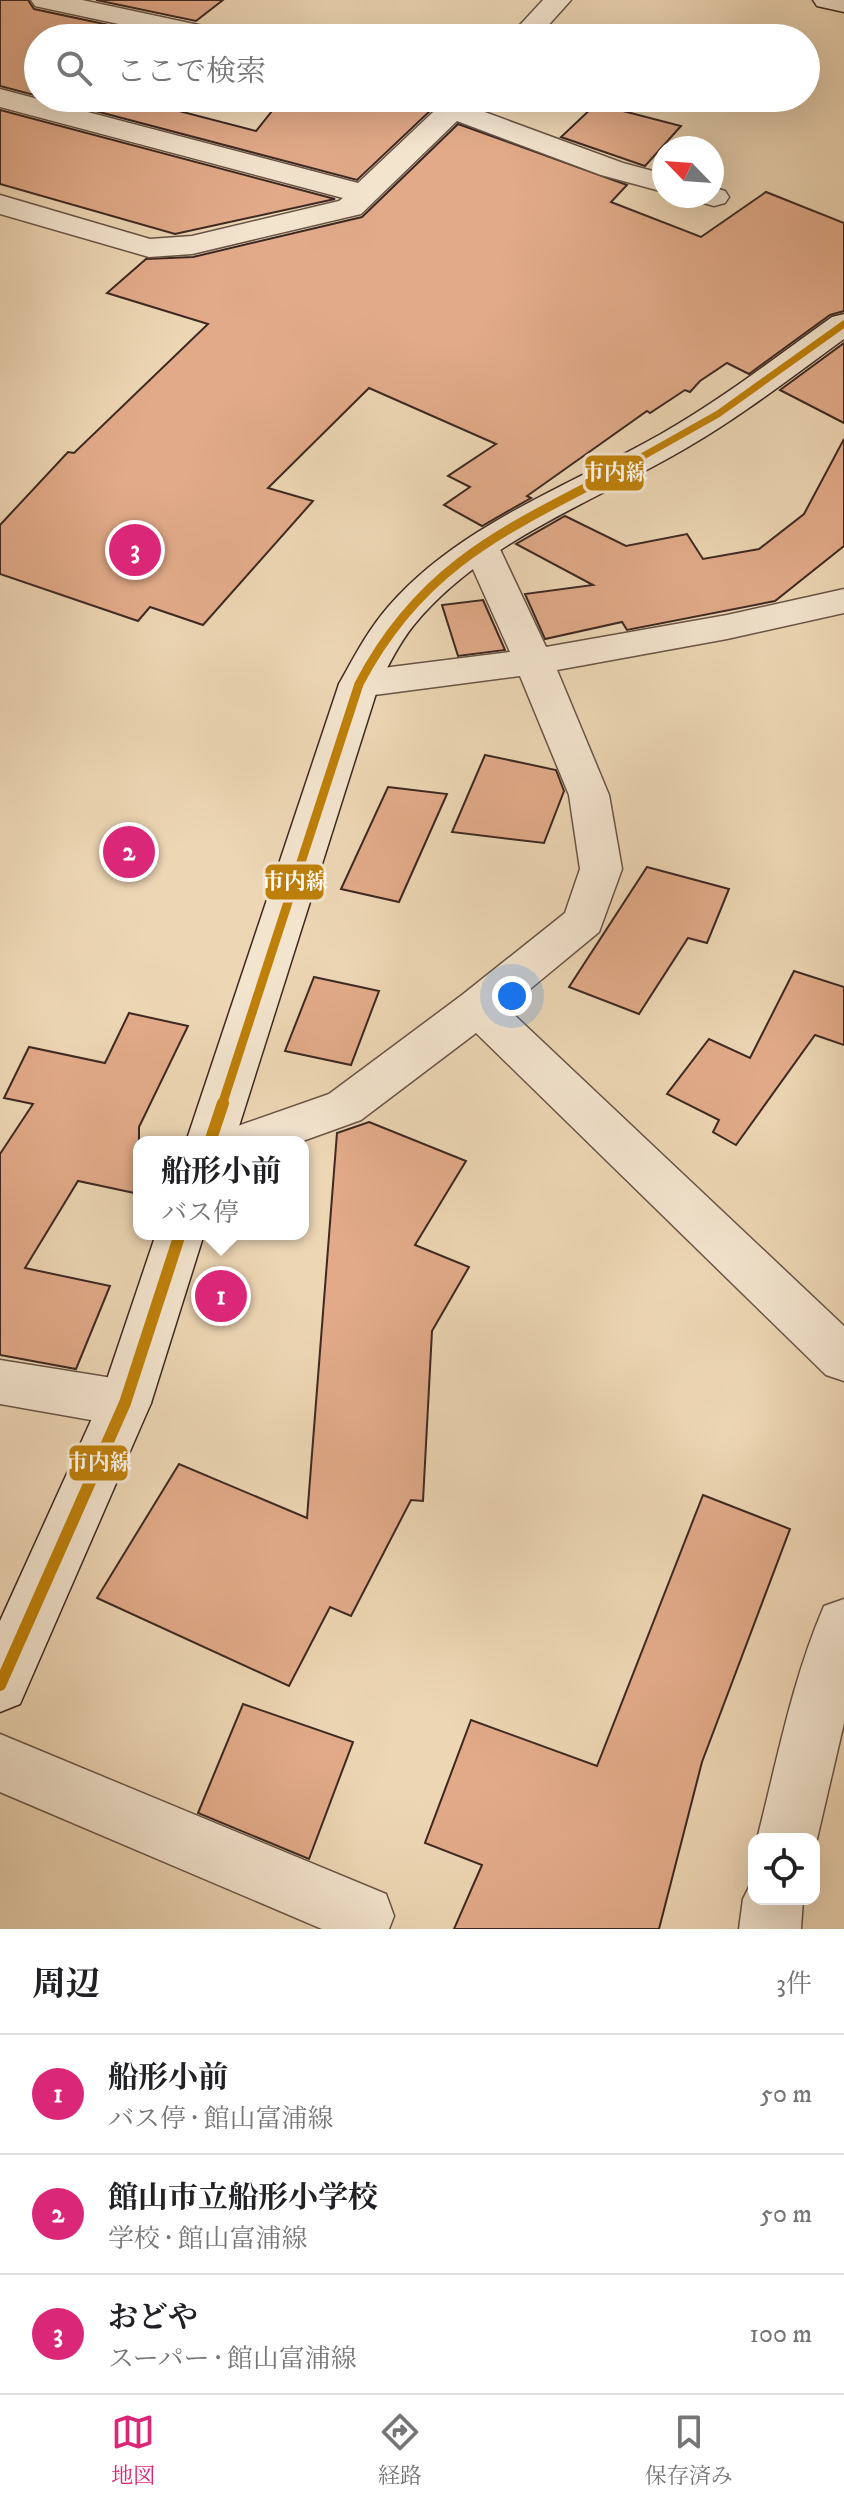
<!DOCTYPE html>
<html lang="ja">
<meta charset="utf-8">
<style>
body{margin:0;font-family:"IM FELL DW Pica","Noto Serif JP",serif;background:#f2f2f2;color:#202124}
.controls{position:absolute;right:24px;bottom:24px;display:grid;overflow:hidden;border-radius:16px;box-shadow:0 8px 32px #0002}
.controls button{width:72px;height:72px;display:grid;place-items:center;padding:0;border:0;border-bottom:2px solid #e0e0e0;background:#fff;color:#202124;font:40px sans-serif}
.compass{position:absolute;left:652px;top:136px;width:72px;height:72px;border-radius:50%;background:#fff;box-shadow:0 8px 32px #0002;rotate:295deg}
.you{position:absolute;left:512px;top:996px;width:28px;height:28px;margin:-20px;border:6px solid #fff;border-radius:50%;background:#1a73e8;box-shadow:0 0 0 12px #1a73e833}
.badge{display:grid;place-items:center;width:52px;height:52px;border-radius:50%;background:#db2777;color:#fff;font-size:26px;font-weight:700}
.pin{position:absolute;translate:-50% -50%;border:4px solid #fff;box-shadow:0 2px 8px #0006}
.popup{position:absolute;left:133px;top:1136px;width:176px;height:104px;box-sizing:border-box;display:grid;place-content:center;border-radius:16px;background:#fff;filter:drop-shadow(0 2px 6px #0005);font-size:26px;white-space:nowrap;color:#757577}
.popup b{font-size:30px;color:#202124}
.popup::after{content:'';position:absolute;left:50%;top:100%;margin-left:-16px;border:16px solid transparent;border-top-color:#fff}
.list{margin:0;padding:0;list-style:none}
h2{display:flex;justify-content:space-between;align-items:center;height:104px;margin:0;padding:0 32px;font-size:34px}
h2 small{font-size:26px;font-weight:400;color:#757577}
.list li{display:grid;grid-template-columns:52px 1fr auto;gap:24px;align-items:center;box-sizing:border-box;height:120px;padding:0 32px;border-top:2px solid #e0e0e0}
.list b{display:block;font-size:30px;white-space:nowrap}
.list p{margin:0;font-size:26px;white-space:nowrap;color:#757577}
.list em{font-size:26px;font-style:normal;color:#757577}
.icon{flex:none;width:44px;height:44px;fill:none;stroke:currentColor;stroke-width:2;stroke-linecap:round;stroke-linejoin:round}
.map{position:relative;flex:none;width:844px;height:1929px;overflow:hidden}
.search{position:absolute;background:#fff;box-shadow:0 8px 32px #0002;left:24px;right:24px;top:24px;height:88px;display:flex;align-items:center;gap:20px;box-sizing:border-box;padding:0 28px;border-radius:44px;color:#757577;font-size:30px}
.sheet{height:464px;background:#fff}
nav{display:flex;justify-content:space-around;align-items:center;box-sizing:border-box;height:112px;border-top:2px solid #e0e0e0;background:#fff;font-size:22px;color:#757577}
nav a{display:grid;justify-items:center;gap:4px}
nav .on{color:#db2777}
.map>svg:first-child{display:block}
</style>
<div class="map">
<svg width="844" height="1929" viewBox="0 0 844 1929">
<rect width="100%" height="100%" fill="#edd6b4"/>
<filter id="stains"><feTurbulence type="fractalNoise" baseFrequency=".0025" numOctaves="4"/><feColorMatrix values="0 0 0 0 .2 0 0 0 0 .09 0 0 0 0 .02 0 0 0 .5 -.17"/></filter>
<radialGradient id="worn" r=".72"><stop offset=".6" stop-color="#630" stop-opacity="0"/><stop offset="1" stop-color="#630" stop-opacity=".3"/></radialGradient>
<g fill="#e2aa89" stroke="#3d2922" stroke-width="2">
<polygon points="0,0 28,0 34,9 170,38 38,38 38,96 0,86"/>
<polygon points="96,0 223,0 196,21"/>
<polygon points="46,98 129,98 256,131 276,106 292,109 304,98 391,98 431,110 357,180"/>
<polygon points="596,104 681,126 645,166 561,137"/>
<polygon points="0,110 335,199 175,234 0,184"/>
<polygon points="458,124 627,185 611,202 701,237 766,192 844,223 844,311 830,315 749,374 727,363 700,381 690,392 685,390 650,413 647,411 527,496 531,498 482,526 444,505 470,487 448,476 496,444 369,388 268,488 313,501 203,625 150,607 138,621 0,574 0,525 68,452 74,453 208,324 107,293 146,259 193,257 362,217"/>
<polygon points="844,343 844,423 780,390"/>
<polygon points="844,439 844,546 775,601 627,630 622,622 545,639 525,594 593,585 516,544 565,516 626,546 687,534 703,559 759,549 804,514"/>
<polygon points="483,600 505,650 458,656 442,605"/>
<polygon points="485,755 556,770 564,791 544,843 452,832"/>
<polygon points="388,787 447,794 399,902 341,889"/>
<polygon points="647,867 729,889 707,943 688,938 639,1014 569,987"/>
<polygon points="794,971 844,987 844,1045 815,1035 736,1145 713,1132 719,1120 667,1094 709,1039 750,1058"/>
<polygon points="314,977 379,991 351,1065 285,1051"/>
<polygon points="129,1013 188,1026 139,1127 139,1194 78,1181 25,1268 110,1286 76,1369 0,1355 0,1154 33,1104 4,1098 29,1047 105,1063"/>
<polygon points="369,1122 466,1161 415,1245 469,1267 432,1331 423,1501 411,1500 351,1616 330,1607 289,1686 97,1598 179,1464 307,1518 337,1133"/>
<polygon points="703,1495 790,1529 702,1762 659,1929 454,1929 482,1865 425,1843 471,1720 597,1766"/>
<polygon points="243,1704 353,1742 309,1859 198,1813"/>
</g>
<g fill="none" stroke-linecap="round" stroke-linejoin="round">
<g stroke="#695446" stroke-width="3">
<g id="minor">
<polygon points="31,0 82,0 222,30 232,32 236,38 184,38 44,8 35,6"/>
<polygon points="543,0 571,0 537,38 508,38"/>
<polygon points="0,89 358,183 448,98 478,98 471,107 623,163 664,174 664,192 601,175 457,121 361,214 192,254 149,257 0,214 0,195 150,239 192,236 339,201 343,198 0,107"/>
<polygon points="712,187 725,191 729,197 725,203 714,206 700,202 696,196 712,196"/>
<polygon points="481,536 494,539 499,547 546,647 727,615 844,589 844,613 727,639 557,670 609,795 622,869 599,932 507,1008 844,1326 844,1381 826,1375 476,1033 361,1120 300,1142 222,1142 229,1129 329,1094 462,995 565,913 580,869 569,795 520,676 359,697 345,693 339,684 345,675 359,671 510,652 463,547 468,539"/>
<polygon points="0,1360 125,1380 143,1387 151,1403 143,1419 125,1426 0,1404"/>
<polygon points="0,1734 386,1894 394,1916 389,1929 322,1929 0,1792"/>
</g>
</g>
<g stroke="#695446" stroke-width="3">
<g id="tertiary">
<path d="M844,1599V1723L817,1839L814,1846V1839H757C777,1761 792,1680 824,1606Z"/>
<polygon points="754,1877 754,1899 803,1899 801,1929 739,1929 743,1899"/>
</g>
</g>
<g stroke="#3d2922" stroke-width="3">
<g id="secondary">
<polygon points="813,0 844,0 844,12 817,6"/>
<path d="M844,314V339C793,376 743,415 688,447C595,502 483,540 413,626C399,644 389,664 379,684L234,1142H186L339,684C354,657 368,630 388,607C460,524 568,487 661,434C721,400 776,357 832,317Z"/>
<polygon points="156,1234 204,1234 151,1403 20,1704 0,1712 0,1621 99,1403"/>
</g>
</g>
<use href="#minor" fill="#f3e4ce" fill-rule="evenodd"/>
<use href="#tertiary" fill="#f3e4ce" fill-rule="evenodd"/>
<use href="#secondary" fill="#f3e4ce" fill-rule="evenodd"/>
<g stroke="#f3e4ce" stroke-width="11">
<polyline id="bus-1-far2" points="606,477 718,414 844,324"/>
</g>
<g stroke="#f3e4ce" stroke-width="15">
<path id="bus-1-far1" d="M222,1105L359,684C419,569 500,532 610,475"/>
</g>
<g stroke="#f3e4ce" stroke-width="18">
<g id="bus-1">
<polyline points="210,1142 223,1103"/>
<polyline points="0,1685 125,1403 180,1234"/>
</g>
</g>
<use href="#bus-1-far2" stroke="#bf800a" stroke-width="7"/>
<use href="#bus-1-far1" stroke="#bf800a" stroke-width="9"/>
<use href="#bus-1" stroke="#bf800a" stroke-width="12"/>
</g>
<g stroke="#f3e4ce" stroke-width="3">
<rect x="584" y="454" width="61" height="38" rx="8" fill="#bf800a"/>
<rect x="264" y="863" width="61" height="38" rx="8" fill="#bf800a"/>
<rect x="68" y="1444" width="61" height="38" rx="8" fill="#bf800a"/>
</g>
<g font-size="22" text-anchor="middle" font-weight="bold" fill="#fff">
<text x="615" y="480">市内線</text>
<text x="295" y="889">市内線</text>
<text x="99" y="1470">市内線</text>
</g>
<rect width="100%" height="100%" filter="url(#stains)"/>
<rect width="100%" height="100%" fill="url(#worn)"/>
</svg>
<div class="controls">
<button><svg class="icon" aria-label="locate" viewBox="0 0 24 24"><circle cx="12" cy="12" r="6"/><path d="M12 2v4M12 18v4M2 12h4M18 12h4"/></svg></button>
</div>
<svg class="compass" viewBox="-18 -18 36 36"><path d="M0-13l5 13h-10z" fill="#e53935"/><path d="M0 13l5-13h-10z" fill="#757577"/></svg>
<div class="you"></div>
<div class="pin badge" style="left:221px;top:1296px">1</div>
<div class="popup"><b>船形小前</b>バス停</div>
<div class="pin badge" style="left:129px;top:852px">2</div>
<div class="pin badge" style="left:135px;top:550px">3</div>
<div class="search"><svg class="icon" aria-label="search" viewBox="0 0 24 24"><circle cx="10" cy="10" r="6"/><path d="M15 15l6 6"/></svg>ここで検索</div>
</div>
<section class="sheet">
<h2>周辺<small>3件</small></h2>
<ul class="list">
<li><span class="badge">1</span><div><b>船形小前</b><p>バス停 · 館山富浦線</p></div><em>50 m</em></li>
<li><span class="badge">2</span><div><b>館山市立船形小学校</b><p>学校 · 館山富浦線</p></div><em>50 m</em></li>
<li><span class="badge">3</span><div><b>おどや</b><p>スーパー · 館山富浦線</p></div><em>100 m</em></li>
</ul>
</section>
<nav>
<a class="on"><svg class="icon" aria-label="map" viewBox="0 0 24 24"><path d="M3 6l6-2 6 2 6-2v14l-6 2-6-2-6 2zM9 4v14M15 6v14"/></svg>地図</a>
<a><svg class="icon" aria-label="directions" viewBox="0 0 24 24"><path d="M12 3l9 9-9 9-9-9zM9 14v-3h6M13 9l2 2-2 2"/></svg>経路</a>
<a><svg class="icon" aria-label="saved" viewBox="0 0 24 24"><path d="M7 4h10v16l-5-4-5 4z"/></svg>保存済み</a>
</nav>
